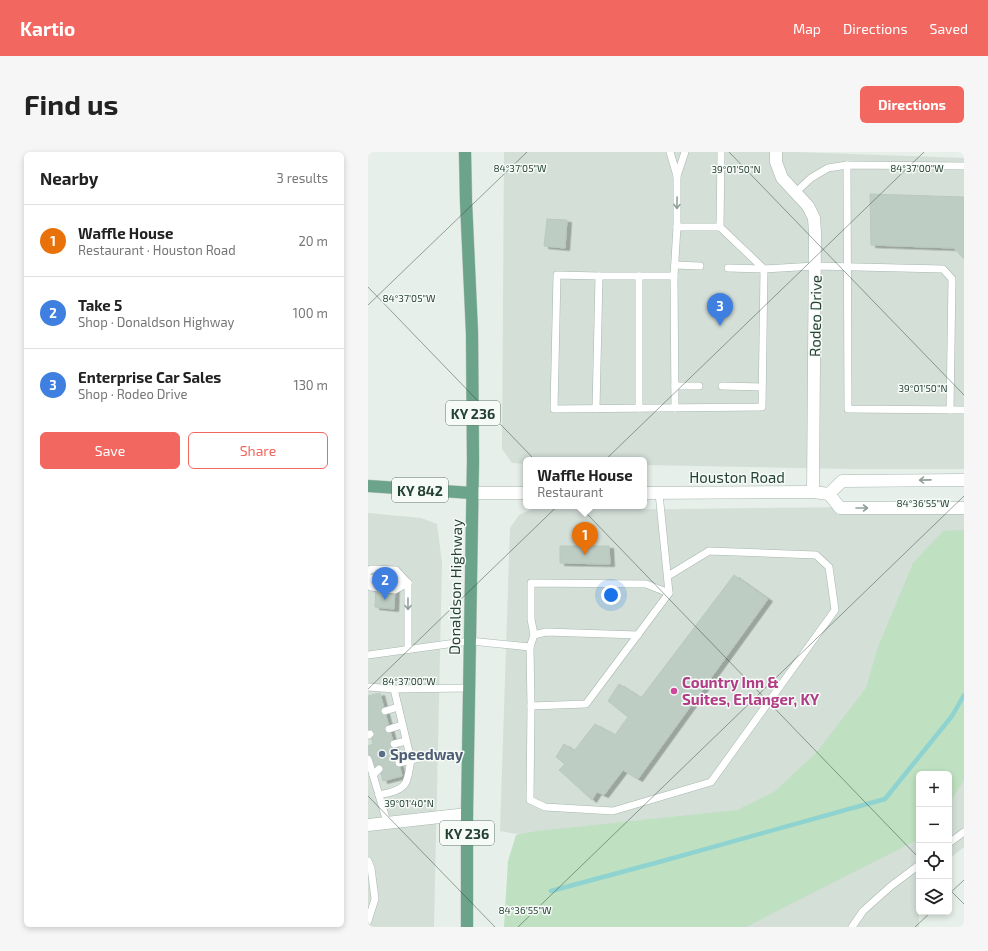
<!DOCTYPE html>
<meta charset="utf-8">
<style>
body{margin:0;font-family:"Exo 2",sans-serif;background:#f6f6f6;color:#222}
.controls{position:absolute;right:12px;bottom:12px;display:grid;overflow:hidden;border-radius:6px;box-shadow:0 2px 6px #0003}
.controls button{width:36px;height:36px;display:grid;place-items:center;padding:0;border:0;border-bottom:1px solid #e0e0e0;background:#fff;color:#222;font:20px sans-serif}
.you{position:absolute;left:243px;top:443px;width:14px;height:14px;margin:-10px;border:3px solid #fff;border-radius:50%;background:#1a73e8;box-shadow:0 0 0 6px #1a73e833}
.badge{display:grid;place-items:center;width:26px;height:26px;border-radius:50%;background:#f26760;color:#fff;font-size:13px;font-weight:700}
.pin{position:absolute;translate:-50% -33px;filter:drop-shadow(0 1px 2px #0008)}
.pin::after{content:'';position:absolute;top:21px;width:14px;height:12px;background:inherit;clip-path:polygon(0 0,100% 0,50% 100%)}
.popup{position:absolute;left:155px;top:305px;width:124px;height:52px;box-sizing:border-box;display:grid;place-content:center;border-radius:6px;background:#fff;filter:drop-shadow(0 1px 3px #0005);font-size:13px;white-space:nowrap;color:#767676}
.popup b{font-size:15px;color:#222}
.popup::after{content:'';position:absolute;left:50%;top:100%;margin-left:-8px;border:8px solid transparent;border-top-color:#fff}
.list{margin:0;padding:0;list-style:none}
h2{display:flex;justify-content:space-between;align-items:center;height:52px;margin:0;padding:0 16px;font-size:17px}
h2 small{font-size:13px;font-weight:400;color:#767676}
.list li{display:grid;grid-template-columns:26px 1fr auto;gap:12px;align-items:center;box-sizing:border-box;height:72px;padding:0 16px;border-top:1px solid #e0e0e0}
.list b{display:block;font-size:15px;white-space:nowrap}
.list p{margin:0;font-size:13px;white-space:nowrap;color:#767676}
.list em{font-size:13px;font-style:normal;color:#767676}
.actions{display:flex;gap:8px;padding:12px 16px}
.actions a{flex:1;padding:9px 0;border:1px solid #f26760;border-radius:6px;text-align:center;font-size:14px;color:#f26760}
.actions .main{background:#f26760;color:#fff}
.icon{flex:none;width:22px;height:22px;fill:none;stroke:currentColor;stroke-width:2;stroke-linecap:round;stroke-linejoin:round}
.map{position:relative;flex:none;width:596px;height:775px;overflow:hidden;border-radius:6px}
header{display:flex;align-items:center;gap:24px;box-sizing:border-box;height:56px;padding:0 20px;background:#f26760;color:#fff}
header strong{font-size:19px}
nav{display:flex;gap:22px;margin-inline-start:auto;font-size:14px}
.intro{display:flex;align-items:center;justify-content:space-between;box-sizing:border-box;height:96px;padding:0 24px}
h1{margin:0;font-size:28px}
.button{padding:10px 18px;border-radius:6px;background:#f26760;color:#fff;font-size:14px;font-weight:700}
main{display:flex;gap:24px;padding:0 24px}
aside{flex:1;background:#fff;border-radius:6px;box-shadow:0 2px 6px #0003}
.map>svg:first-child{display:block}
</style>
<header>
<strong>Kartio</strong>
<nav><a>Map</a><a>Directions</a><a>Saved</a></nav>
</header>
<div class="intro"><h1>Find us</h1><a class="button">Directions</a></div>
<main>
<aside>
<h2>Nearby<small>3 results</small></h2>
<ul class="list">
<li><span class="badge" style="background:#e8710a">1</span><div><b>Waffle House</b><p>Restaurant · Houston Road</p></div><em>20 m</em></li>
<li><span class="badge" style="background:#3f7fe0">2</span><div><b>Take 5</b><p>Shop · Donaldson Highway</p></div><em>100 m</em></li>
<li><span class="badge" style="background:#3f7fe0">3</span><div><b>Enterprise Car Sales</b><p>Shop · Rodeo Drive</p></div><em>130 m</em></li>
</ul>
<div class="actions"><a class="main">Save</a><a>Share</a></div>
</aside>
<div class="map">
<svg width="596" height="775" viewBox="0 0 596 775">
<defs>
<filter id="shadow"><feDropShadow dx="4.5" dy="2.5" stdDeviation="0" flood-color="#0004"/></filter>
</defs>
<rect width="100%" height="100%" fill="#e6efe9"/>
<g fill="#d4dfd8">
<polygon points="136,0 428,0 596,6 596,317 483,317 276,313 276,308 158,308 158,312 144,311 134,297"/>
<polygon points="596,354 596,695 581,707 581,622 551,622 551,775 242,775 222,695 132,679 142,376 151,363 164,357 309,357"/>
<polygon points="0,361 53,366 69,372 74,411 66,775 0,775"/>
</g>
<polygon fill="#bfe0c1" points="596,378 596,628 581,652 581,622 551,622 551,687 378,775 136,775 140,709 148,683 169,679 369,658 406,640 448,601 498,536 510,495 545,411 575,379"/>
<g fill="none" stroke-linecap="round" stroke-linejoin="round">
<polyline stroke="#8fd3d0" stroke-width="4.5" points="183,739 291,710 517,647 584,564 596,543"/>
</g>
<g fill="#becdc4" stroke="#b8c9be" filter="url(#shadow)">
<polygon points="502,42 596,45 596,107 586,96 503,93"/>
<polygon points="179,67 199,68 197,96 176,94"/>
<polygon points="192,394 241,394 242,412 192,411"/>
<polygon points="9,415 28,415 26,457 7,455"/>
<polygon points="366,423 400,447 270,627 255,618 236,643 229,640 224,648 191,618 197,612 188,605 196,592 206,599 227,572 247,583 260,565 240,549 251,532 273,546"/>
<polygon points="12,541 34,624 15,629 11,614 0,617 0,594 5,592 0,575 0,544"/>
</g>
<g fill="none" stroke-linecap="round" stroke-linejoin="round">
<g stroke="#a8b7af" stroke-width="8">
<g id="service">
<polyline points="302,0 309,24 309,75 306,124"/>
<polyline points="353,0 352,75 396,117"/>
<polyline points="479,13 480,257 596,258"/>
<polyline points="309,24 317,0"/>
<polyline points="427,41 443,26 460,16 479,13 596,14"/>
<polyline points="309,75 352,75"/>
<polyline points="307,113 332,114"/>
<polyline points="360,116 396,117"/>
<polyline points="231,124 306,124 307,256"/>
<polyline points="307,234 331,234"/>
<polyline points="354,234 394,235"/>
<polyline points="271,256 271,124"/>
<polyline points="228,257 231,124 189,123 186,257 394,255 396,117 447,114 575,117 584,127 582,258"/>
<polyline points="291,341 301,441 218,552 163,554 162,648 177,655 245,659 343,630 467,458 461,415 448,403 341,399 300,424"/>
<polyline points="0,420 3,417 28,418 40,431 40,497"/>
<polyline points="0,426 28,429 40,431"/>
<polyline points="0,432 3,435 27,438 40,431"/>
<polyline points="166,483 163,467 163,431 278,432 301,441"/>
<polyline points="162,495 166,483 178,480 270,483"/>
<polyline points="0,503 102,489 162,495 163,554"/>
<polyline points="0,535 26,537"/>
<polyline points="17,559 30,555"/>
<polyline points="21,577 34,573"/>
<polyline points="0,583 2,582"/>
<polyline points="26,592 38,589"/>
<polyline points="0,607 5,623"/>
<polyline points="101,607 63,603 43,608 26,537 102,536"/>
<polyline points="11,617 5,623 19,670"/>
<path d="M11,643C19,641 30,640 36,633C41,628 41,616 43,608L31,611"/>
<polyline points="581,691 596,680"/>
<polyline points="0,709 3,716 7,747 0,769"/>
<polyline points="484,775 495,759 523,734 551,713"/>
</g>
</g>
<g stroke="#a8b7af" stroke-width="13">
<g id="minor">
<polyline points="408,0 408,10 414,26 440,54 446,66 447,81 445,340"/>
<polyline points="104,341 158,341"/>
<polyline points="276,341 445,340 461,342 472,356 596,356"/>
<polyline points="461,342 474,329 596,328"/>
<polyline points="0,673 99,662"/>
</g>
</g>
<g stroke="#c2cac6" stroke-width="13">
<g id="primary">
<polyline points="97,0 98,49 104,181 105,309 99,662 99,775"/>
<polyline points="0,334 104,341"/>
</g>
</g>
<use href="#service" stroke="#fff" stroke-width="7"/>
<use href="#minor" stroke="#fff" stroke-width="12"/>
<use href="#primary" stroke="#6ba48a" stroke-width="12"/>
</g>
<defs><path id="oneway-shaft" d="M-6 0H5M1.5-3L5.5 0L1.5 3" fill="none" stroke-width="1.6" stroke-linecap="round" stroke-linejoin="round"/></defs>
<g stroke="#92a09a">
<use href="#oneway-shaft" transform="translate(309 51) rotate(91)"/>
<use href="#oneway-shaft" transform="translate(557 328) rotate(179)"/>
<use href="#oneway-shaft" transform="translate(494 356)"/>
<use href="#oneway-shaft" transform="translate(40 452) rotate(90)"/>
</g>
<path fill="none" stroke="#244134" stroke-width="1" stroke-opacity="0.45" d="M361,0L596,243M0,135L551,706M0,153L159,0M0,537L556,0M0,644L127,775M581,737L596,752M581,742L596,728M150,775L596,344M547,775L563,760"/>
<circle fill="#d1479c" stroke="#f7fbf8" stroke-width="1.5" cx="306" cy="539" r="4"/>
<circle fill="#5c6f8a" stroke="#f7fbf8" stroke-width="1.5" cx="14" cy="602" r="4"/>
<g text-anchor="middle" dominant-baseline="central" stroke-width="3" stroke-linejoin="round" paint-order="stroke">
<g fill="#f7fbf8" stroke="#63796f" stroke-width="1">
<rect x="78" y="249" width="54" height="24" rx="3"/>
<rect x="24" y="326" width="56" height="24" rx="3"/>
<rect x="72" y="669" width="54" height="24" rx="3"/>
</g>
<g font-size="14" font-weight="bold" fill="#244134">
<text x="105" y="261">KY 236</text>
<text x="52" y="338">KY 842</text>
<text x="99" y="681">KY 236</text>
</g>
<g font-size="15" fill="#244134" stroke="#f7fbf8">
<text transform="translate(447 164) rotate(-89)">Rodeo Drive</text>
<text x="369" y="325">Houston Road</text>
<text transform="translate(87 435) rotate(-89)">Donaldson Highway</text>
</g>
<g font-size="15" font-weight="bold" fill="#b23c85" stroke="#f7fbf8" text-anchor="start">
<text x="314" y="530">Country Inn &amp;<tspan x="314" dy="17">Suites, Erlanger, KY</tspan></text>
</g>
<g font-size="15" font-weight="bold" fill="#4e5e75" stroke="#f7fbf8" text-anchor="start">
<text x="22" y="602">Speedway</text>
</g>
</g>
<g font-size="10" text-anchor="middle" fill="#244134" stroke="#f7fbf8" stroke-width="3" stroke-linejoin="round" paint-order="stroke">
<text x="152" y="20">84°37'05"W</text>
<text x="549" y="20">84°37'00"W</text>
<text x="368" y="21">39°01'50"N</text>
<text x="41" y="150">84°37'05"W</text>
<text x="555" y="240">39°01'50"N</text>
<text x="555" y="355">84°36'55"W</text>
<text x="41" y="533">84°37'00"W</text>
<text x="41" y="655">39°01'40"N</text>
<text x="157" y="762">84°36'55"W</text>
</g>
</svg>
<div class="controls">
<button>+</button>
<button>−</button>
<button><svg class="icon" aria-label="locate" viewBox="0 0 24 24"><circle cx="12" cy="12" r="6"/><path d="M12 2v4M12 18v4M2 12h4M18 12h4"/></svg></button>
<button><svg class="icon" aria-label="layers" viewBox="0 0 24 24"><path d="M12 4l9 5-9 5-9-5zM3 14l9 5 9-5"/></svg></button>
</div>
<div class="you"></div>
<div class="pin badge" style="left:217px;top:403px;background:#e8710a">1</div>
<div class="popup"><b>Waffle House</b>Restaurant</div>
<div class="pin badge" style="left:17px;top:448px;background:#3f7fe0">2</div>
<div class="pin badge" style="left:352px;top:174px;background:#3f7fe0">3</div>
</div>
</main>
